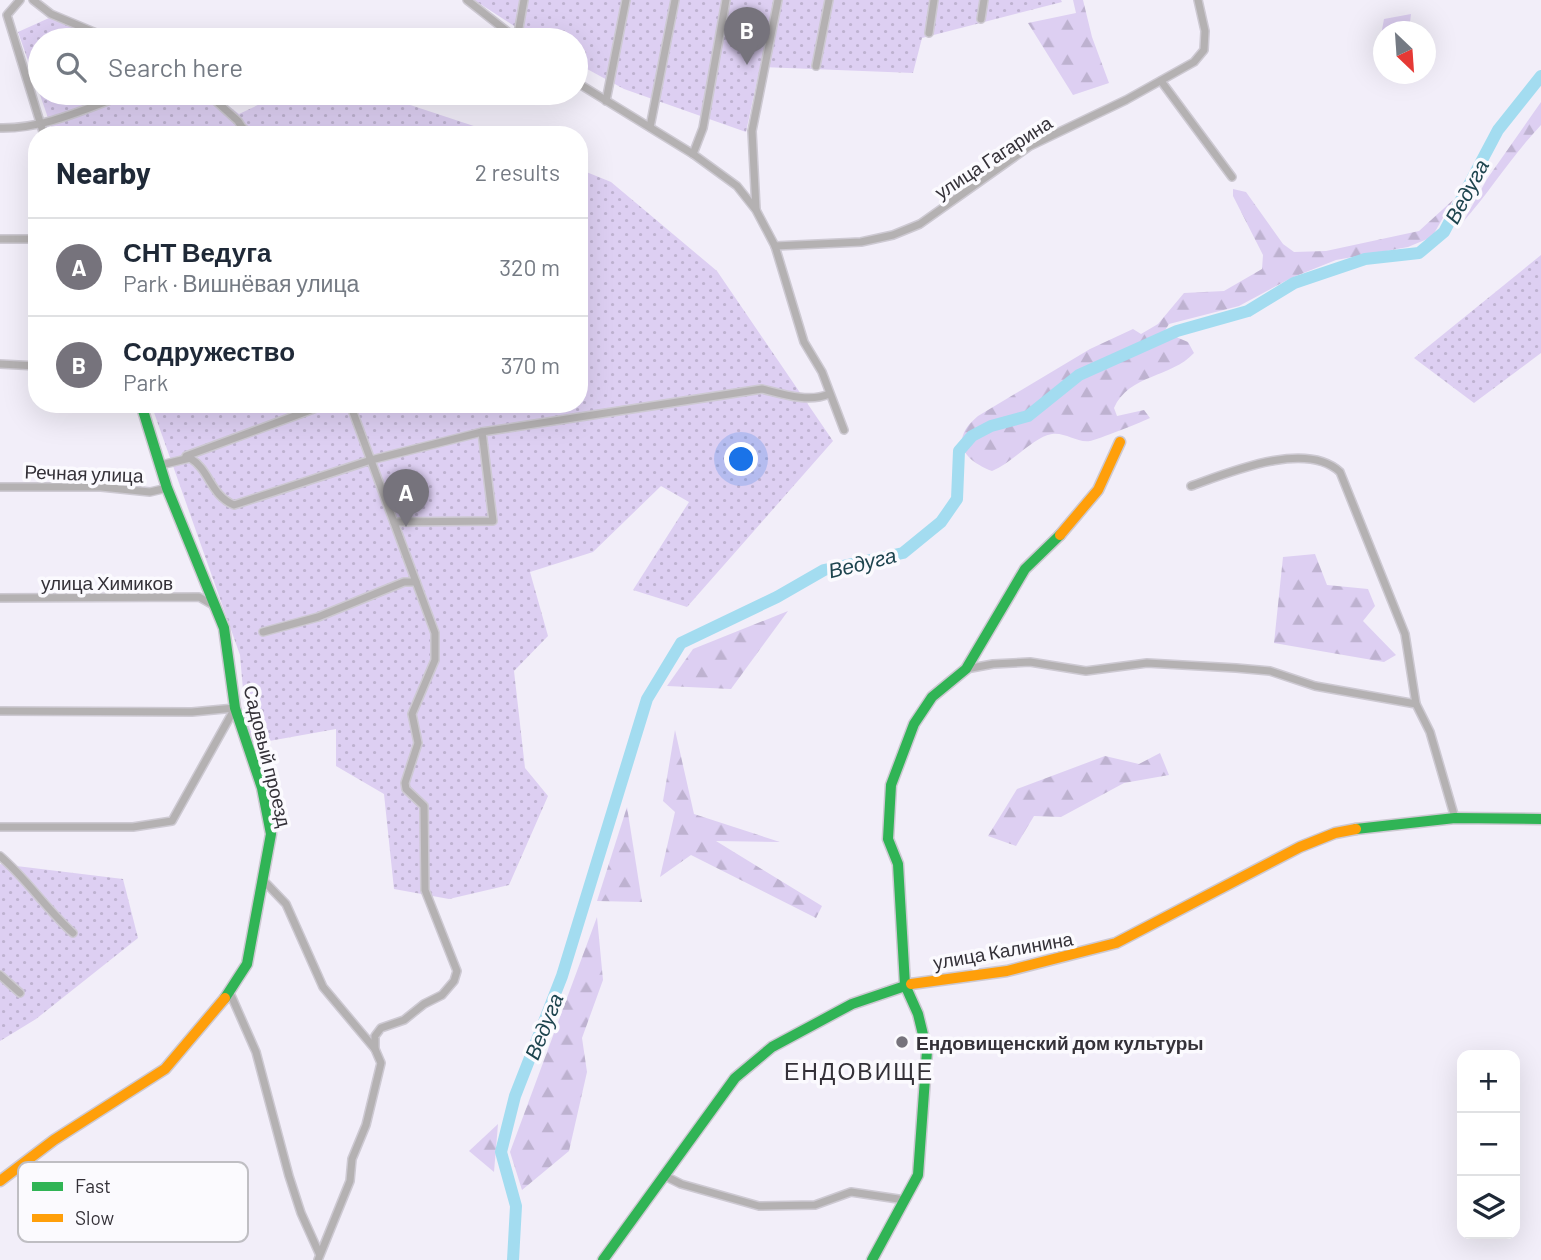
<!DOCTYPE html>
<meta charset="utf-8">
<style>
body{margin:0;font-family:Barlow,sans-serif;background:#f6f6f7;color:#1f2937}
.controls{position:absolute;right:21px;bottom:21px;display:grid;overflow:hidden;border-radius:14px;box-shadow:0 7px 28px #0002}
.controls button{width:63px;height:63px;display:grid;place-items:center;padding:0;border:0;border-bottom:2px solid #e0e1e3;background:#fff;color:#1f2937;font:35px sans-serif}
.compass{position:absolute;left:1373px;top:21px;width:63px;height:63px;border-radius:50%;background:#fff;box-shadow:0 7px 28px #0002;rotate:155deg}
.you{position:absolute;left:742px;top:460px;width:24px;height:24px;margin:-18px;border:5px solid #fff;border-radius:50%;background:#1a73e8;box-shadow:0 0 0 10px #1a73e833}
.badge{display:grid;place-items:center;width:46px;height:46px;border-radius:50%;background:#76737c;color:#fff;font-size:23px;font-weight:700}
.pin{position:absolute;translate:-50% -58px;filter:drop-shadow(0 2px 4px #0008)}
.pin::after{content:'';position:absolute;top:37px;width:24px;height:21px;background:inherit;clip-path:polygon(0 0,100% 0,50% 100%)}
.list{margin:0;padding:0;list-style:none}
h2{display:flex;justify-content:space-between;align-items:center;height:91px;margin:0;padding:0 28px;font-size:30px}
h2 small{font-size:23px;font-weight:400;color:#747a83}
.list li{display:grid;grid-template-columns:46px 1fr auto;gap:21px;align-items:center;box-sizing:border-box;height:98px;padding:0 28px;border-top:2px solid #e0e1e3}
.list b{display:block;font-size:26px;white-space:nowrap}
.list p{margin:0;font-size:23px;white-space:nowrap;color:#747a83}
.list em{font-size:23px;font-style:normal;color:#747a83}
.icon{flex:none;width:38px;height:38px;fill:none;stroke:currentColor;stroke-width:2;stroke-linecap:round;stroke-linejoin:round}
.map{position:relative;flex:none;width:1541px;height:1260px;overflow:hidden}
.search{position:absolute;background:#fff;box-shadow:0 7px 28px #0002;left:28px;top:28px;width:560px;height:77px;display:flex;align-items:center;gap:18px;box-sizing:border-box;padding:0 24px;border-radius:38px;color:#747a83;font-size:26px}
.panel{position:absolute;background:#fff;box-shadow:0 7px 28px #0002;left:28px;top:126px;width:560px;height:287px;border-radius:28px}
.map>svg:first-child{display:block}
</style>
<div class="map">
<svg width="1541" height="1260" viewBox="0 0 1541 1260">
<defs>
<pattern id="forest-firs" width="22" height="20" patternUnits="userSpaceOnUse" patternTransform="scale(1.75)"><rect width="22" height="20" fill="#ddcff2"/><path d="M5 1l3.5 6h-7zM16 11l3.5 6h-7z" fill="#beb2d0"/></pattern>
<pattern id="garden-dots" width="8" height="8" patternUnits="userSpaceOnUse" patternTransform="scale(1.75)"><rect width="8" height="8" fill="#ddcff2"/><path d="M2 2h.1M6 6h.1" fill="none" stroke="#beb2d0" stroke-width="1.8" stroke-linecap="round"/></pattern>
</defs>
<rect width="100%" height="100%" fill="#f2eef9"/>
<g fill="url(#forest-firs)">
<polygon points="1073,0 1083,0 1092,37 1109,83 1073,95 1028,23 1076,13"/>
<polygon points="1411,14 1409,31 1384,32 1383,57 1377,57 1384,19"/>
<path d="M1541,102V125C1511,157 1491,190 1463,222L1487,179Z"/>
<path d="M1233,189L1246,192L1283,244L1294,252L1326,251L1419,231L1453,200L1432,237L1408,247L1336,260L1291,278L1239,306L1169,324L1164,332L1188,342L1194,353C1171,378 1129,374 1114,408L1117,416L1144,410L1150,418C1147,420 1094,441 1090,441C1077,443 1065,432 1052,434C1033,437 1014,462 992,471C961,459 950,439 978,416L1090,349L1133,329L1141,334L1158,324L1184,293L1224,291L1262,269L1263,255L1233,196Z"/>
<polygon points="1315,554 1327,585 1368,589 1375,606 1363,621 1396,655 1384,662 1274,643 1283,557"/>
<polygon points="788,611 731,689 667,686 693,649"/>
<polygon points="675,730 694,814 780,842 716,841 822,906 816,918 691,855 660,877 675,812 663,801"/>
<polygon points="1160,753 1169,775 1124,783 1061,817 1034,816 1016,846 988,836 1017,789 1105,756 1139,764"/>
<polygon points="627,807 642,902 597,901"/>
<polygon points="597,917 603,980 582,1038 587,1072 569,1151 522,1190 510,1152"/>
<polygon points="498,1124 494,1172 469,1151"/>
</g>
<g fill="url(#garden-dots)">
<polygon points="474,0 1061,0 1062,2 922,38 913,73 760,67 746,132 624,89 576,63 576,40 536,40"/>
<polygon points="49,18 115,40 40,40 40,93 212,93 239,114 283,93 374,93 501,135 54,135 18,32"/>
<polygon points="579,169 611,182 717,271 833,441 687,607 633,590 689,502 661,486 593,552 530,572 548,636 514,671 525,768 548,796 509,885 449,899 394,889 384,794 336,766 336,729 252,744 245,713 240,655 151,404 579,404"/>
<polygon points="1541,255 1541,353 1474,403 1414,358"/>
<polygon points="0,864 123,879 138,938 36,1019 0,1041"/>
</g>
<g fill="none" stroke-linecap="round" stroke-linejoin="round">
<polyline stroke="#a3dcf0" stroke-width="12" points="513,1260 516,1206 501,1152 515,1096 562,976 647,699 681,643 777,597 824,570 903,553 941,522 957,499 959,451 972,436 991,426 1028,416 1079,375 1177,331 1248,311 1294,283 1365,259 1419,253 1444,232 1498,130 1541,76"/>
<g stroke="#cdc9d2" stroke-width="10">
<g id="street">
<polyline points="20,0 7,15 44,135"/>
<polyline points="33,0 51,14 113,40"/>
<polyline points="467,0 518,40"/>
<polyline points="981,19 984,0"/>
<polyline points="929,33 934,0"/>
<polyline points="517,39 524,0"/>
<polyline points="816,66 829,0"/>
<polyline points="1161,81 1232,177"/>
<polyline points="576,82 693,154 737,186 756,210 775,246 804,342 822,372 844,430"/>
<polyline points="207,93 238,121 247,135"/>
<polyline points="606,101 626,0"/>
<polyline points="650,127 675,0"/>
<path d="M0,128C45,129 87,108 129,93"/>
<polyline points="230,135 244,129"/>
<polyline points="693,154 703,128 726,0"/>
<polyline points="756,209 752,131 778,0"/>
<polyline points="0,239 37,239"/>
<polyline points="775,246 861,242 893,235 920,224 1030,146 1126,100 1194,62 1204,50 1205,31 1198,0"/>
<polyline points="0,364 37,366"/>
<polyline points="350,404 435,633 435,660 412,714 418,743 405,783 406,789 424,806 425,890 457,971 454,981 442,995 424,1004 404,1020 381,1028 375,1036 375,1049"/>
<polyline points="186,456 327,404"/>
<path d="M161,465L190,458C210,470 210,495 234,505L371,460L482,432"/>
<path d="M1191,486C1230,472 1306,440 1340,472L1405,634L1416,704"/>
<polyline points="0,487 101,487 150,492 167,488"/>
<path d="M394,522L493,521L482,432L762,389C782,394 809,403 829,394"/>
<polyline points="0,598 199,597 213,605"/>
<polyline points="263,632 318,617 404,582 416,582"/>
<polyline points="966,669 993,664 1030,662 1086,671 1147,663 1236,668 1270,671 1315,686 1416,704 1430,732 1455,818"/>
<polyline points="0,711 192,712 235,708"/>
<polyline points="0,827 133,827 172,821 235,708"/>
<path d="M0,856C27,879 46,909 73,933"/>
<polyline points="263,880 286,904 323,987 375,1049 381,1063 366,1125 352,1159 350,1181 318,1260"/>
<polyline points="0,975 20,993"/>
<polyline points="230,993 256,1052 289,1176 301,1213 319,1253"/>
<polyline points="663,1175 681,1184 759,1206 815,1205 851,1192 905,1200"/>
</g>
</g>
<g stroke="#cdc9d2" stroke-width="13">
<g id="fast">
<polyline points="141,404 167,488 224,628 235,708 262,788 271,834 247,964 225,998"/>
<polyline points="1356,829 1455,818 1541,819"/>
<polyline points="603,1260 735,1078 772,1047 852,1004 911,984"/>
<polyline points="872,1260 918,1175 927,1051 918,1014 905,985 898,864 888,839 891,785 914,724 932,697 966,669 1025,569 1060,535"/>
</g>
</g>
<g stroke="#cdc9d2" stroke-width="13">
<g id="slow">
<polyline points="1060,535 1098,490 1120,442"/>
<polyline points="911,984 1007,971 1116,943 1300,847 1335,833 1356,829"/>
<polyline points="0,1181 54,1140 165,1069 225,998"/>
</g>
</g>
<use href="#street" stroke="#b4b1b2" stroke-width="7"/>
<use href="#fast" stroke="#30b455" stroke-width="10"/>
<use href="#slow" stroke="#ff9f0a" stroke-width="10"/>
</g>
<circle fill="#76737c" stroke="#fbfafe" stroke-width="2.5" cx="902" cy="1042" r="7"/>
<g text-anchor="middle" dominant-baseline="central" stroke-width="7" stroke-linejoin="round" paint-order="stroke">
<g font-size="19" fill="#343138" stroke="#fbfafe">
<text transform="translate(993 157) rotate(-33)">улица Гагарина</text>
<text transform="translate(84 473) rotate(2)">Речная улица</text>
<text x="107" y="582">улица Химиков</text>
<text transform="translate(268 756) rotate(76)">Садовый проезд</text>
<text transform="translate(1003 950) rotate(-10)">улица Калинина</text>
</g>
<g font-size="19" font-weight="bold" fill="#343138" stroke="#fbfafe" text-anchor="start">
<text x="916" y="1042">Ендовищенский дом культуры</text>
</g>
<g font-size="21" font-style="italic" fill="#1d444e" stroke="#fbfafe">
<text transform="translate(1466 191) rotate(-62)">Ведуга</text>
<text transform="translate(862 562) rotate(-14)">Ведуга</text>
<text transform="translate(543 1026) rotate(-68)">Ведуга</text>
</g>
<g font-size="23" letter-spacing="2" fill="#343138" stroke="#fbfafe">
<text x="859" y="1071">ЕНДОВИЩЕ</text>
</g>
</g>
<rect x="18" y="1162" width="230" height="80" rx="10" fill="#fbfafe" stroke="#bfbec3" stroke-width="2"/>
<rect x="32" y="1182" width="31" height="9" fill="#30b455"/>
<rect x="32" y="1214" width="31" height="8" fill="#ff9f0a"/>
<g font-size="19" fill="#343138">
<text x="75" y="1193">Fast</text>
<text x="75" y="1225">Slow</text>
</g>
</svg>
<div class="controls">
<button>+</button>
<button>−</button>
<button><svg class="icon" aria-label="layers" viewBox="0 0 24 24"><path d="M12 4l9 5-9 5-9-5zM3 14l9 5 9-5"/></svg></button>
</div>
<svg class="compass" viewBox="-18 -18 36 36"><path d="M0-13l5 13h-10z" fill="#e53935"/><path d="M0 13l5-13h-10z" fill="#747a83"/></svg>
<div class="you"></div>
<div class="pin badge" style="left:406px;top:527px">A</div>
<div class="pin badge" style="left:747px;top:65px">B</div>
<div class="search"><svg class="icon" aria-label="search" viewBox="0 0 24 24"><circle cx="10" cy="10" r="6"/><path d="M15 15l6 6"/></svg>Search here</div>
<section class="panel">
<h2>Nearby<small>2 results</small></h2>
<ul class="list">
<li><span class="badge">A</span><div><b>СНТ Ведуга</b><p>Park · Вишнёвая улица</p></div><em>320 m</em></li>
<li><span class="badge">B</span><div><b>Содружество</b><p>Park</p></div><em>370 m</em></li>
</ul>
</section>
</div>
